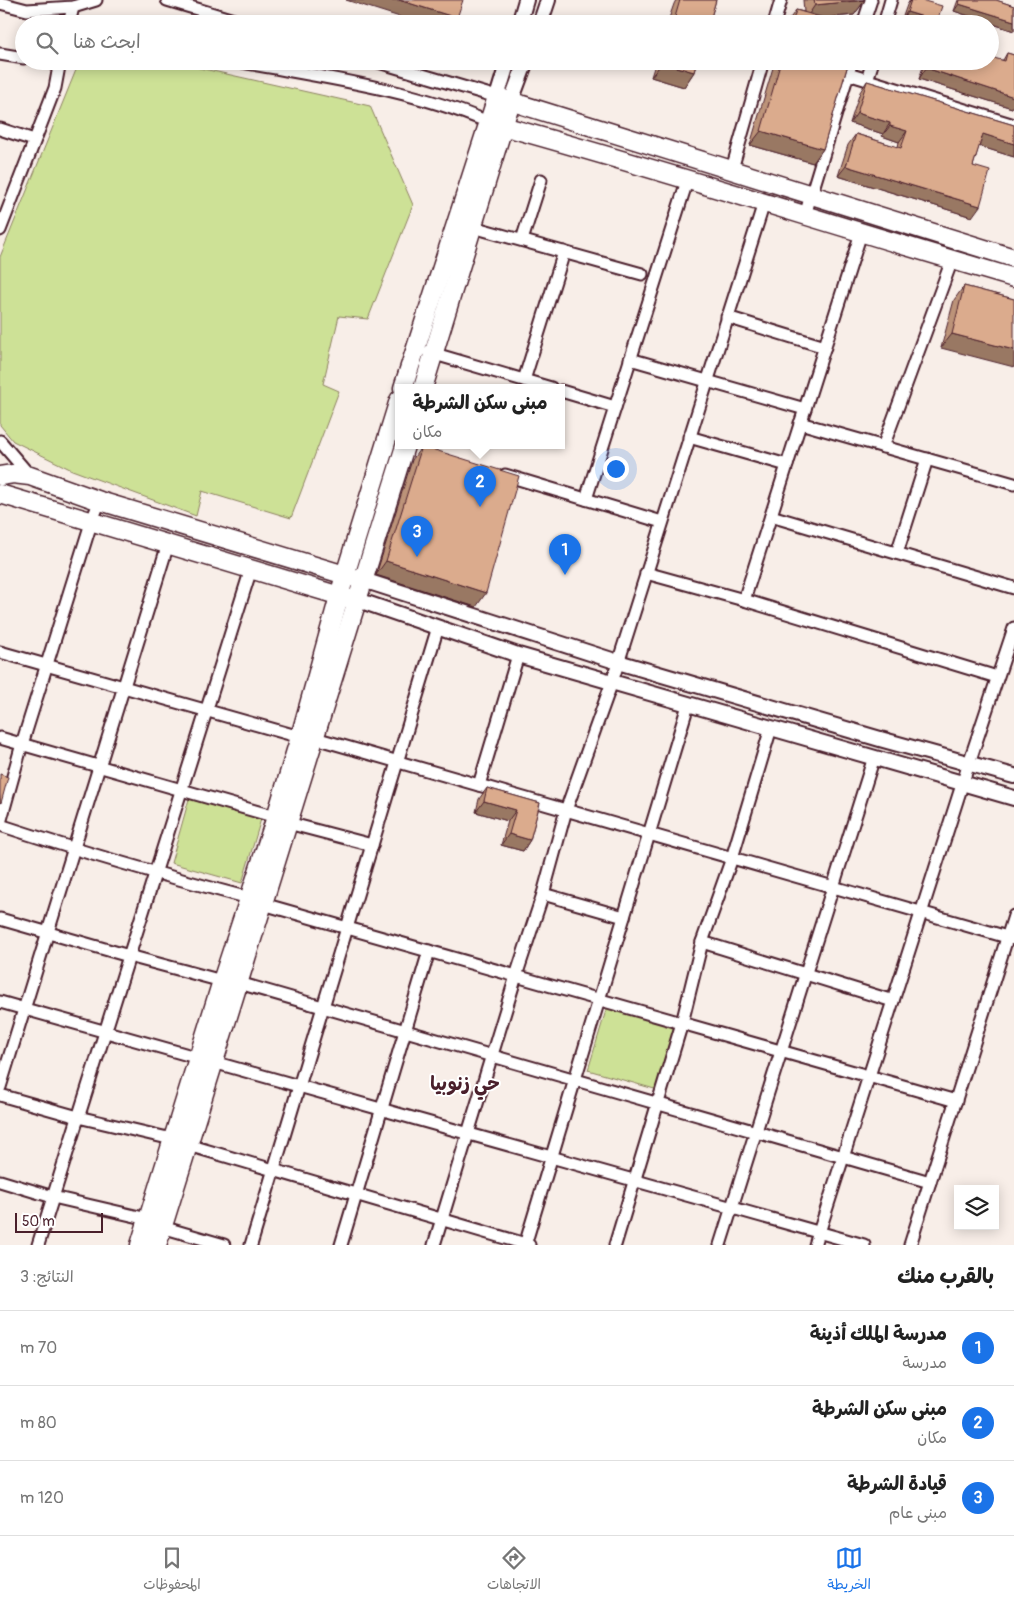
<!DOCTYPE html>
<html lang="ar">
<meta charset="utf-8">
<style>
body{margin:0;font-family:Pangolin,"Playpen Sans Arabic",sans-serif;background:#f2f2f2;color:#222;direction:rtl}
.controls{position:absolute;right:15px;bottom:15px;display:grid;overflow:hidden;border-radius:0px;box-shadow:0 2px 12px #0003}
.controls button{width:45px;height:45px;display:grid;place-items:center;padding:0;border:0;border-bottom:1px solid #e0e0e0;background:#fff;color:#222;font:25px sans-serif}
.scale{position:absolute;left:15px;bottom:12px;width:88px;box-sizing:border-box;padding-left:5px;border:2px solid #4a1f2b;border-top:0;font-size:14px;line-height:18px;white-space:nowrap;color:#4a1f2b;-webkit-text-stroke:4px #fff;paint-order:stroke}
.you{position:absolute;left:615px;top:468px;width:18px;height:18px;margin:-12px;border:4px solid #fff;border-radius:50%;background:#1a73e8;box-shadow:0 0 0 8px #1a73e833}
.badge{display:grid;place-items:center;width:32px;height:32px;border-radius:50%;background:#1a73e8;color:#fff;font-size:16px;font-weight:700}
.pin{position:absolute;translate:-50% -41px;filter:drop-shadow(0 1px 2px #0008)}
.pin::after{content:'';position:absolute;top:26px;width:18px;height:15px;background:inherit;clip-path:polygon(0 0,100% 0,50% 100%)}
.popup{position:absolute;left:395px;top:384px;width:170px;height:65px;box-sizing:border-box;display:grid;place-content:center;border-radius:0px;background:#fff;filter:drop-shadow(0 1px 4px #0005);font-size:16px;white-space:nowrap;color:#767676}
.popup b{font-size:19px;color:#222}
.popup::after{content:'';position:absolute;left:50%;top:100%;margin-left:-10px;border:10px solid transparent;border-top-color:#fff}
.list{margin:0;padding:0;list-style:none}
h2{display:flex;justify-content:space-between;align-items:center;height:65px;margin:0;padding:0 20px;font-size:21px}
h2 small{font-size:16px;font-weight:400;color:#767676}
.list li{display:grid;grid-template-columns:32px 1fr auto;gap:15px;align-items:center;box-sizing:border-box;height:75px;padding:0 20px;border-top:1px solid #e0e0e0}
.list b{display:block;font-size:19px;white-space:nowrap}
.list p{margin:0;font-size:16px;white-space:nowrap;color:#767676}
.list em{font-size:16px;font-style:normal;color:#767676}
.icon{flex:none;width:28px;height:28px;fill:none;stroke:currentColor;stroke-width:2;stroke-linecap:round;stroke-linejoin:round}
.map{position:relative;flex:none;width:1014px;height:1245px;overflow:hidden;direction:ltr}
.search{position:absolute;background:#fff;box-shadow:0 2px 12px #0003;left:15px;right:15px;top:15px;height:55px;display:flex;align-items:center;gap:12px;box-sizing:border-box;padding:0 18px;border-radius:28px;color:#767676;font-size:19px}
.sheet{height:290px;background:#fff}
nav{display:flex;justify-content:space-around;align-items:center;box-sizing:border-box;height:70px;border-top:1px solid #e0e0e0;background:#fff;font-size:14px;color:#767676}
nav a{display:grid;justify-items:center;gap:2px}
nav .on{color:#1a73e8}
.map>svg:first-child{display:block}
</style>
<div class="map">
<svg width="1014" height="1245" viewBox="0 0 1014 1245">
<rect width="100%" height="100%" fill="#f8eee8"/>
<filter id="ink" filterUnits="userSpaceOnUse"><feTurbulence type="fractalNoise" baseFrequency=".02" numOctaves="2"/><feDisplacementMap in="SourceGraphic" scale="10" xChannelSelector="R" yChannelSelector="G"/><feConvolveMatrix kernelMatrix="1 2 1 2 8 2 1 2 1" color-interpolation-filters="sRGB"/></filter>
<g filter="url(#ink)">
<g fill="#cde196" stroke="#8c8060">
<polygon points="88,61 168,61 370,106 413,205 368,319 339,316 323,384 339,391 291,518 202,491 196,516 72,470 13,441 0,425 0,257 76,70"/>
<polygon points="189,799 261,819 242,883 171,863"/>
<polygon points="607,1007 676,1026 658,1090 588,1070"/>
</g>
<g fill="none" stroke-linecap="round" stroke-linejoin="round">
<g stroke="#4a1f2b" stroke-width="15">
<g id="minor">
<polyline points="167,0 247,24"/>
<polyline points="0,3 27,10 73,7 96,0"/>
<polyline points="69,24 73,7"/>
<polyline points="774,24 781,0"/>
<polyline points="863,24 871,0"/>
<polyline points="884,24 891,0"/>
<polyline points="0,54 24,58"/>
<path d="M236,61C320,77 409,88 488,122"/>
<polyline points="375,61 497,97"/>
<polyline points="848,74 1014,125"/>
<polyline points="867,80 873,61"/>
<polyline points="0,129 34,140"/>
<polyline points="732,169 763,61"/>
<polyline points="805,215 852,61"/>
<polyline points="473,227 642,274"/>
<polyline points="0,230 55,88 60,61"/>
<polyline points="522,240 541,180"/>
<polyline points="727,317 825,347"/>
<polyline points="428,352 551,388"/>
<polyline points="630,359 805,409"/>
<polyline points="524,380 564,252"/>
<polyline points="561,391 615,407"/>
<polyline points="800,423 1014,484"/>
<polyline points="689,437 787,465"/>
<polyline points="0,441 30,476"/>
<polyline points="883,447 952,260"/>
<polyline points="505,475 662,522"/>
<polyline points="586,499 688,178"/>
<polyline points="771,516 1014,588"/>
<polyline points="897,553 927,459"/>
<polyline points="646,573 744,600 997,677"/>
<polyline points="744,600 861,233"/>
<polyline points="0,652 300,737"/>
<polyline points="0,738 276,817"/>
<polyline points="315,738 1014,939"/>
<polyline points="479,785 518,655"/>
<polyline points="0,823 22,744 92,520 100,501"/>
<polyline points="288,823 372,845"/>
<path d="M0,825C82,852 165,876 249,898"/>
<polyline points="543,894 624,917"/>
<polyline points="263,904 956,1101"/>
<polyline points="0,919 129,956 222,981"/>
<polyline points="702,942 893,1001"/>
<polyline points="239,983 930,1182"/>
<polyline points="0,1002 864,1245"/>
<polyline points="0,1087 168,544"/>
<polyline points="0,1095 78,1117 172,1139"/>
<polyline points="188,1145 529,1245"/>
<polyline points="0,1181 53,1197 148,1219"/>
<polyline points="162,1227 224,1245"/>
<polyline points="38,1245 251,569"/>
<polyline points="251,1245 438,627"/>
<polyline points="341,1245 429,951"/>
<polyline points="434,1245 516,976 543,894 566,810 612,682 764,203"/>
<polyline points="525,1245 688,705"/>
<polyline points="615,1245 682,1023 702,942 732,858 771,728"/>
<polyline points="720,1245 874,757"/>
<polyline points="815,1245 969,763 1014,628"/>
<polyline points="910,1245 1014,916"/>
</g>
</g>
<g stroke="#4a1f2b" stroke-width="18">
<g id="tertiary">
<polyline points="519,24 526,0"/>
<polyline points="540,24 548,0"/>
<polyline points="497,97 508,61"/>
<polyline points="511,101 526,61"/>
<polyline points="363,580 618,662 880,739 1014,776"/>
<polyline points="358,600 518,655 1014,798"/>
</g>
</g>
<g stroke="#4a1f2b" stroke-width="21">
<g id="primary">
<path d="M488,122C665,170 838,227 1014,278"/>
<polyline points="403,388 497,97 1014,258"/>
<polyline points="423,388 511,101"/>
<polyline points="0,476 13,474 30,476 100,501 355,578"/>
<polyline points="0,494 350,599"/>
<polyline points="140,1245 222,981 276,817 300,737 345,575 399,400"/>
<polyline points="157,1245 405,446"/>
</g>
</g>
<use href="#minor" stroke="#fff" stroke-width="11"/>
<use href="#tertiary" stroke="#fff" stroke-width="14"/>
<use href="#primary" stroke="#fff" stroke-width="18"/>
</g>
<g fill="#bc9379" stroke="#4a1f2b">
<polygon points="676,0 716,0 709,24 667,24 674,4"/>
<polygon points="803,0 865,0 854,15 825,18 845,24 786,24 796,10 804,12"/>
<polygon points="910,0 921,0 937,21 935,24 918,24 902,19 907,5"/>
<polygon points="958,0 996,0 1014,6 1014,31 954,11"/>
<polygon points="1007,53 1014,55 1014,105 1012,108 919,79 925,61 990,61 1003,60"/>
<polygon points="656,61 697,61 694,72 684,87 651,77"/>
<polygon points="775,61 849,61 823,149 813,163 750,145"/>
<polygon points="867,81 1014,125 1014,157 979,146 973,166 972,217 838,176 848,145 856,134 898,147 899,142 882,136 883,134 850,123 860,92"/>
<polygon points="964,286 1014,299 941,348 954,300"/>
<polygon points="422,446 476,607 376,575 412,460"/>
<polygon points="487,788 540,803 530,840 523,851 501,845 508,821 476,812 479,799"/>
</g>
<g fill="#997863" stroke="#4a1f2b">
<polygon points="346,0 399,0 457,18 453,24 422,24"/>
<polygon points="865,0 854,15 805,20 815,5"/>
<polygon points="959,4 1014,21 1014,31 954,11"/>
<polygon points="907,12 937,21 935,24 918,24 902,19"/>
<polygon points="662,63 694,72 684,87 651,77"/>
<polygon points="926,68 1014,97 1014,105 1012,108 919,79"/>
<polygon points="857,113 890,123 883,134 850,123"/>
<polygon points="890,126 907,131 899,142 882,136"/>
<polygon points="761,131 823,149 813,163 750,145"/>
<polygon points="983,134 1014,144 1014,157 975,145"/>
<polygon points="846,166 980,206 972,217 838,176"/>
<polygon points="952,334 1014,350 1014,367 941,348"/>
<polygon points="386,561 486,593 476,607 376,575"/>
<polygon points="484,801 516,810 508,821 476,812"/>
<polygon points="509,834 530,840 523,851 501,845"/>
</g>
<g fill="#dbab8d" stroke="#4a1f2b">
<polygon points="399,0 463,0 457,18"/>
<polygon points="680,0 716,0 709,24 673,24"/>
<polygon points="814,0 865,0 815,5"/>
<polygon points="911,0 921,0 942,6 937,21 907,12"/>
<polygon points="960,0 996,0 1014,6 1014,21 959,4"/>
<polygon points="796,10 845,24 792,24"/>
<polygon points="1007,53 1014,55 1014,97 926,68 929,61 990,61 990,57 1005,61"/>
<polygon points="662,61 697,61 694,72 662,63"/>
<polygon points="781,61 849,61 823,149 761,131"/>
<polygon points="867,81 1014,125 1014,144 983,134 973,166 990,171 980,206 846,166 856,134 901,148 907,131 890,126 890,123 857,113"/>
<polygon points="964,286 1014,299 1014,350 952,334"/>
<polygon points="422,446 519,476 486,593 386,561"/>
<polygon points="0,774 8,777 1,803 0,802"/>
<polygon points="487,788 540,803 530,840 509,834 516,810 484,801"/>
</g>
</g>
<g text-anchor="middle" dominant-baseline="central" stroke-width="4" stroke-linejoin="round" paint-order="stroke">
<g font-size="19" font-weight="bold" fill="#4a1f2b" stroke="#fff">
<text x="465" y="1084">حي زنوبيا</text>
</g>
</g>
</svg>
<div class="controls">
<button><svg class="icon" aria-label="layers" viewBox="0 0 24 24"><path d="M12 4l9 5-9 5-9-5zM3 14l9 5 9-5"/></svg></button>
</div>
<div class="scale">50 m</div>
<div class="you"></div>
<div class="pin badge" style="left:565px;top:575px">1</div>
<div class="pin badge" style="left:480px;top:507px">2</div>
<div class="popup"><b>مبنى سكن الشرطة</b>مكان</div>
<div class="pin badge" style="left:417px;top:557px">3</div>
<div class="search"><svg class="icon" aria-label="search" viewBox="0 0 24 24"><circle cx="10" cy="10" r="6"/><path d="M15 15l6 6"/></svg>ابحث هنا</div>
</div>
<section class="sheet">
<h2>بالقرب منك<small>النتائج: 3</small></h2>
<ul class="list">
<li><span class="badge">1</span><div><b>مدرسة الملك أذينة</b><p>مدرسة</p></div><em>70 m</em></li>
<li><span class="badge">2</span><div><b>مبنى سكن الشرطة</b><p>مكان</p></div><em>80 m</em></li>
<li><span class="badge">3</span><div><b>قيادة الشرطة</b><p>مبنى عام</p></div><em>120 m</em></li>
</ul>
</section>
<nav>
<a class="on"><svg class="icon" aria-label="map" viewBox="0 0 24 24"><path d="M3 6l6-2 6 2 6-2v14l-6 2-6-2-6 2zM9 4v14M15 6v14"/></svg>الخريطة</a>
<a><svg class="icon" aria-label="directions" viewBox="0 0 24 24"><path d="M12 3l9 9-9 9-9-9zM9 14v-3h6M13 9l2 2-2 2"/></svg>الاتجاهات</a>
<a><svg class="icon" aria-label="saved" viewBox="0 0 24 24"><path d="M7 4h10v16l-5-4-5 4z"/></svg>المحفوظات</a>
</nav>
